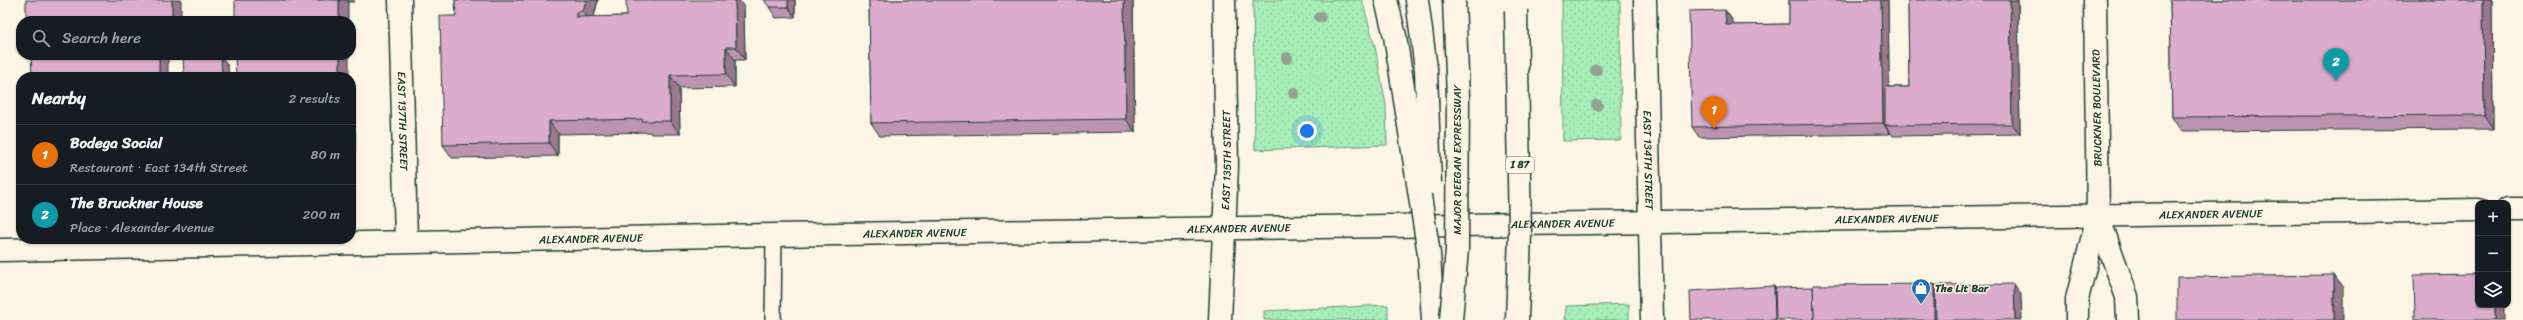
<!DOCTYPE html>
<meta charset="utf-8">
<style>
body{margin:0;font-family:Sriracha,sans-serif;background:#20242c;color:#f1f3f6}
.controls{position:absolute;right:12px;bottom:12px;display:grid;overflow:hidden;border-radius:8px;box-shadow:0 1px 3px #0004}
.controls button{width:36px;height:36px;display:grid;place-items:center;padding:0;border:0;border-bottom:1px solid #363941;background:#171b24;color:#f1f3f6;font:20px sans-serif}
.you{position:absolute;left:1307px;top:131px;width:14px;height:14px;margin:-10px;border:3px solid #fff;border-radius:50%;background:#1a73e8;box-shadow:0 0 0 6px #1a73e833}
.badge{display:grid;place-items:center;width:26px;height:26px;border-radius:50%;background:#1f6fb2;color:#fff;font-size:13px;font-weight:700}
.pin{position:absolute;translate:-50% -33px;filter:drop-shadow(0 1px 2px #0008)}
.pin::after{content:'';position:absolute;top:21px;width:14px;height:12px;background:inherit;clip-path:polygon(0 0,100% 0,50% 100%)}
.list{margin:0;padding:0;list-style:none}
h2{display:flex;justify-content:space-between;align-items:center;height:52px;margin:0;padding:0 16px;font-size:17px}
h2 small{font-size:13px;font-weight:400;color:#9ea1a6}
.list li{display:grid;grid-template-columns:26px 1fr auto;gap:12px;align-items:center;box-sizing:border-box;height:60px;padding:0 16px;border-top:1px solid #363941}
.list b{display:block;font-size:15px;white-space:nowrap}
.list p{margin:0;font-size:13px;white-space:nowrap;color:#9ea1a6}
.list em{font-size:13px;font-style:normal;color:#9ea1a6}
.icon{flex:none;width:22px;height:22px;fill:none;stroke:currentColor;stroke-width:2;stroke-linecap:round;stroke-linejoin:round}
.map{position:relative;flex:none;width:2523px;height:320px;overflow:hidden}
.search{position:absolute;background:#171b24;box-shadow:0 1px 3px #0004;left:16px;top:16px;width:340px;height:44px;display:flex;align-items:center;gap:10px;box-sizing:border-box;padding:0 14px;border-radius:16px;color:#9ea1a6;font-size:15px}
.panel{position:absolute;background:#171b24;box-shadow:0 1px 3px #0004;left:16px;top:72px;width:340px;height:172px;border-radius:16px}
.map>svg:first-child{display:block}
</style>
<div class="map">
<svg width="2523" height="320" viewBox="0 0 2523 320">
<defs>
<pattern id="grass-dots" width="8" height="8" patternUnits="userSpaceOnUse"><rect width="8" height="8" fill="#a8eeb9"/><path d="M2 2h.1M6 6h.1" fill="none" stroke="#90cda0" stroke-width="1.8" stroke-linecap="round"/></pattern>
</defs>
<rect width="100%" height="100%" fill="#fcf5e5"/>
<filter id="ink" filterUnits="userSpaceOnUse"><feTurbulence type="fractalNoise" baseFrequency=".025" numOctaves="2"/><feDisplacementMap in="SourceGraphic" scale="8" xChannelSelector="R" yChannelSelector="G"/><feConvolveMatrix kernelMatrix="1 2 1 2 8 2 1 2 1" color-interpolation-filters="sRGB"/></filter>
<g filter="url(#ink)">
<g fill="url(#grass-dots)" stroke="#649676">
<polygon points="1253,0 1362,0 1375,47 1386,105 1387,145 1255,150"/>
<polygon points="1562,0 1620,0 1621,140 1563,141"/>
<polygon points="1629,304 1629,320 1565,320 1566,306"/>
<polygon points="1388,305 1388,320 1264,320 1264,311"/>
</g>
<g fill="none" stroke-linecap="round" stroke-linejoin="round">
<g stroke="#1f3d34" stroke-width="18">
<polyline id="service" points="773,320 774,235"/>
</g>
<g stroke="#1f3d34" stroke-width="25">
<g id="minor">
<path id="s1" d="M400,0L406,241"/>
<path id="s2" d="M1645,0L1652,320"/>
<polyline points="2508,209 2523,209"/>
<path id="s3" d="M0,250L774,235L2478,210"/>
</g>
</g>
<g stroke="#1f3d34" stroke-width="25">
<g id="primary">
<polyline points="2098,216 2127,297 2128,320"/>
<path id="s4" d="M1220,320L1227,166L1224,0"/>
<polyline points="2077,320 2077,299 2098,216 2095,0"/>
</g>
</g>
<g stroke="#1f3d34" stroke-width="25">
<g id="motorway">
<polyline points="1386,0 1395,36 1405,100"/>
<polyline points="1417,0 1426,69 1427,100"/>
<polyline points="1454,0 1458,97"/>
<polyline points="1429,254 1433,320"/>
</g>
</g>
<use href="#service" stroke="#fcf5e5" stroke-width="15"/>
<use href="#minor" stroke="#fcf5e5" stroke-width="22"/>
<use href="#primary" stroke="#fcf5e5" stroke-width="22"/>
<use href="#motorway" stroke="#fcf5e5" stroke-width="22"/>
<g stroke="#1f3d34" stroke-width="25" stroke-linecap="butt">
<g id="motorway-bridge">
<polyline points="1516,10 1520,233 1517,320"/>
<polyline points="1405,100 1429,254"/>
<polyline points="1427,100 1430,183"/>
<polyline points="1451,320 1457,249 1458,97"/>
</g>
</g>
<use href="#motorway-bridge" stroke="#fcf5e5" stroke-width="22"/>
</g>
<g fill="#91a392">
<circle cx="1320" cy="17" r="6"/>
<circle cx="1287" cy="58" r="6"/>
<circle cx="1596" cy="70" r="6"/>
<circle cx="1294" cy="93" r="6"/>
<circle cx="1597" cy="105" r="6"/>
</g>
<g fill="#bd94af" stroke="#1f3d34">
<polygon points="235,0 354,0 354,2 348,2"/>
<polygon points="455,0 598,0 594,17 627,16 744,7 745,60 735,60 735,87 679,88 680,134 651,134 650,132 558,134 558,156 452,158 443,145 456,16"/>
<polygon points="795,0 795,17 776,18 769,7"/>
<polygon points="869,0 1133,0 1135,132 880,136 871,123"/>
<polygon points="1789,0 1888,0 1889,87 1909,87 1908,0 2018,0 2020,134 1893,136 1890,132 1890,134 1699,137 1692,127 1725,10 1733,21 1733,25 1789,24"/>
<polygon points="2170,0 2492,0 2493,129 2181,131 2172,117"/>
<polygon points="351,126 355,132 355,161 351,161"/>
</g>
<g fill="#9a788f" stroke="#1f3d34">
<rect x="172" y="0" width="9" height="21"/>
<polygon points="339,0 347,0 348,2 348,21 339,21"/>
<polygon points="586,0 598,0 592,24 583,11"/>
<polygon points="735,0 739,0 744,7 745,60 736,47"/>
<polygon points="788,0 795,0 795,17 788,7"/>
<polygon points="1124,0 1133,0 1135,132 1126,119"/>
<polygon points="1881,0 1888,0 1890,125 1885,125 1890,132 1890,134 1883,123"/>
<polygon points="2010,0 2018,0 2020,134 2012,124"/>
<polygon points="2483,0 2492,0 2493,129 2484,115"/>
<polygon points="1725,10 1733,21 1733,35 1726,25"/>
<polygon points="576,12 585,25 576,17"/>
<polygon points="726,47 735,60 735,87 726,74"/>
<rect x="159" y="55" width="9" height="22"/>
<polygon points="221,55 228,66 229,77 222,77 222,76"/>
<rect x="340" y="55" width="9" height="22"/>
<polygon points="670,75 679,88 680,134 670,121"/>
<polygon points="549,121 558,134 558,156 549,143"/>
<polygon points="351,126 355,132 355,161 351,156"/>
<polygon points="2334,275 2343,288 2343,320 2334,320"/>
<polygon points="1934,284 1942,296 1943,320 1934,320"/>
<polygon points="2014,284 2021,294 2022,320 2015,320"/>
<polygon points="1774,286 1782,298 1783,320 1775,320"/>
<rect x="2495" y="305" width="9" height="15"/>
</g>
<g fill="#dcaccc" stroke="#1f3d34">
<rect x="26" y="0" width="146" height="21"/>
<rect x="235" y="0" width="104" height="21"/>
<polygon points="455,0 586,0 583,11 576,12 576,17 627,16 626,0 735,0 736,47 726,47 726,74 670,75 670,121 642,121 643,119 549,121 549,143 443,145 440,16 456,16"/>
<polygon points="764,0 788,0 788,7 769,7"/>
<polygon points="869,0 1124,0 1126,119 871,123"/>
<polygon points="1789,0 1881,0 1883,123 1692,127 1689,11 1725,10 1726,25 1789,24"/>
<polygon points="1908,0 2010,0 2012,124 1885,125 1885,87 1909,87"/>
<polygon points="2170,0 2483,0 2484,115 2172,117"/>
<polygon points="31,55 159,55 159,77 32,77"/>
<polygon points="221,55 222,76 216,77 184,77 183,56"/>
<polygon points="235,55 340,55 340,77 236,77"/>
<polygon points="2478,274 2478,305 2495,305 2495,320 2415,320 2414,275"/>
<polygon points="2334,275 2334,320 2177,320 2177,277"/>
<polygon points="1934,284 1934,320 1814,320 1813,285"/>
<polygon points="2014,284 2015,320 1936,320 1935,285"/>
<polygon points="1774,286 1775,320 1691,320 1690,291"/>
<polygon points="1813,287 1814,320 1776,320 1775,288"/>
</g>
</g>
<defs>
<g id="shop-pin" transform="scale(1)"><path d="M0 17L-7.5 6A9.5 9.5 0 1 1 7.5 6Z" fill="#1f6fb2" stroke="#fcf5e5"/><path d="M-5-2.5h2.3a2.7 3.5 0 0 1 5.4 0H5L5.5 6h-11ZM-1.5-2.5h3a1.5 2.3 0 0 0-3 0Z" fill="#fff"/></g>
</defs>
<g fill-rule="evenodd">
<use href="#shop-pin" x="1921" y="288"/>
</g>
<g text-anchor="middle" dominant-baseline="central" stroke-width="3" stroke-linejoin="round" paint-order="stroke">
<rect fill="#fcf5e5" stroke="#617469" stroke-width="1" x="1506" y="157" width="28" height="16" rx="3"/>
<g font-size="10" font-weight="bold" fill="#1f3d34">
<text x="1520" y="165">I 87</text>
</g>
<g font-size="11" fill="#1f3d34" stroke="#fcf5e5">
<text transform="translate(2097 108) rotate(-91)">BRUCKNER BOULEVARD</text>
<text stroke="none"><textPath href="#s1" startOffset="121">EAST 137TH STREET</textPath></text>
<text stroke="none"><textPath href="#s4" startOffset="160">EAST 135TH STREET</textPath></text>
<text transform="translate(1457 160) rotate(-90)">MAJOR DEEGAN EXPRESSWAY</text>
<text stroke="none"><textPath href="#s2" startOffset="160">EAST 134TH STREET</textPath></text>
<text stroke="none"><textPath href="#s3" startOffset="2211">ALEXANDER AVENUE</textPath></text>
<text stroke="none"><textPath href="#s3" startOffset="1887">ALEXANDER AVENUE</textPath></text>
<text stroke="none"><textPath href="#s3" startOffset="1563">ALEXANDER AVENUE</textPath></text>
<text stroke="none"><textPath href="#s3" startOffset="1239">ALEXANDER AVENUE</textPath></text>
<text stroke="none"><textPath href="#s3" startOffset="915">ALEXANDER AVENUE</textPath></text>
<text stroke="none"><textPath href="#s3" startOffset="591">ALEXANDER AVENUE</textPath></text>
</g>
<g font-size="11" font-weight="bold" fill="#1f3d34" stroke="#fcf5e5" text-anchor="start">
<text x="1935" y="288">The Lit Bar</text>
</g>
</g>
</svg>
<div class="controls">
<button>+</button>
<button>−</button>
<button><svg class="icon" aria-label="layers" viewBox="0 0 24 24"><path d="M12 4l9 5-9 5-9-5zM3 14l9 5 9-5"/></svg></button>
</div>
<div class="you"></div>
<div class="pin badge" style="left:1714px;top:129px;background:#e8710a">1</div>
<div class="pin badge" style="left:2336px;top:81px;background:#0f9aa8">2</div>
<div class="search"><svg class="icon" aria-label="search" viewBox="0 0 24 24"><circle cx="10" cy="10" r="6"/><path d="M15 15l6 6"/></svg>Search here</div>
<section class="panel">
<h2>Nearby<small>2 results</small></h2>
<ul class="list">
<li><span class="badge" style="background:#e8710a">1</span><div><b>Bodega Social</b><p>Restaurant · East 134th Street</p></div><em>80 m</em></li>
<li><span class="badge" style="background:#0f9aa8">2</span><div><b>The Bruckner House</b><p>Place · Alexander Avenue</p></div><em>200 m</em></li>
</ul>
</section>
</div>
